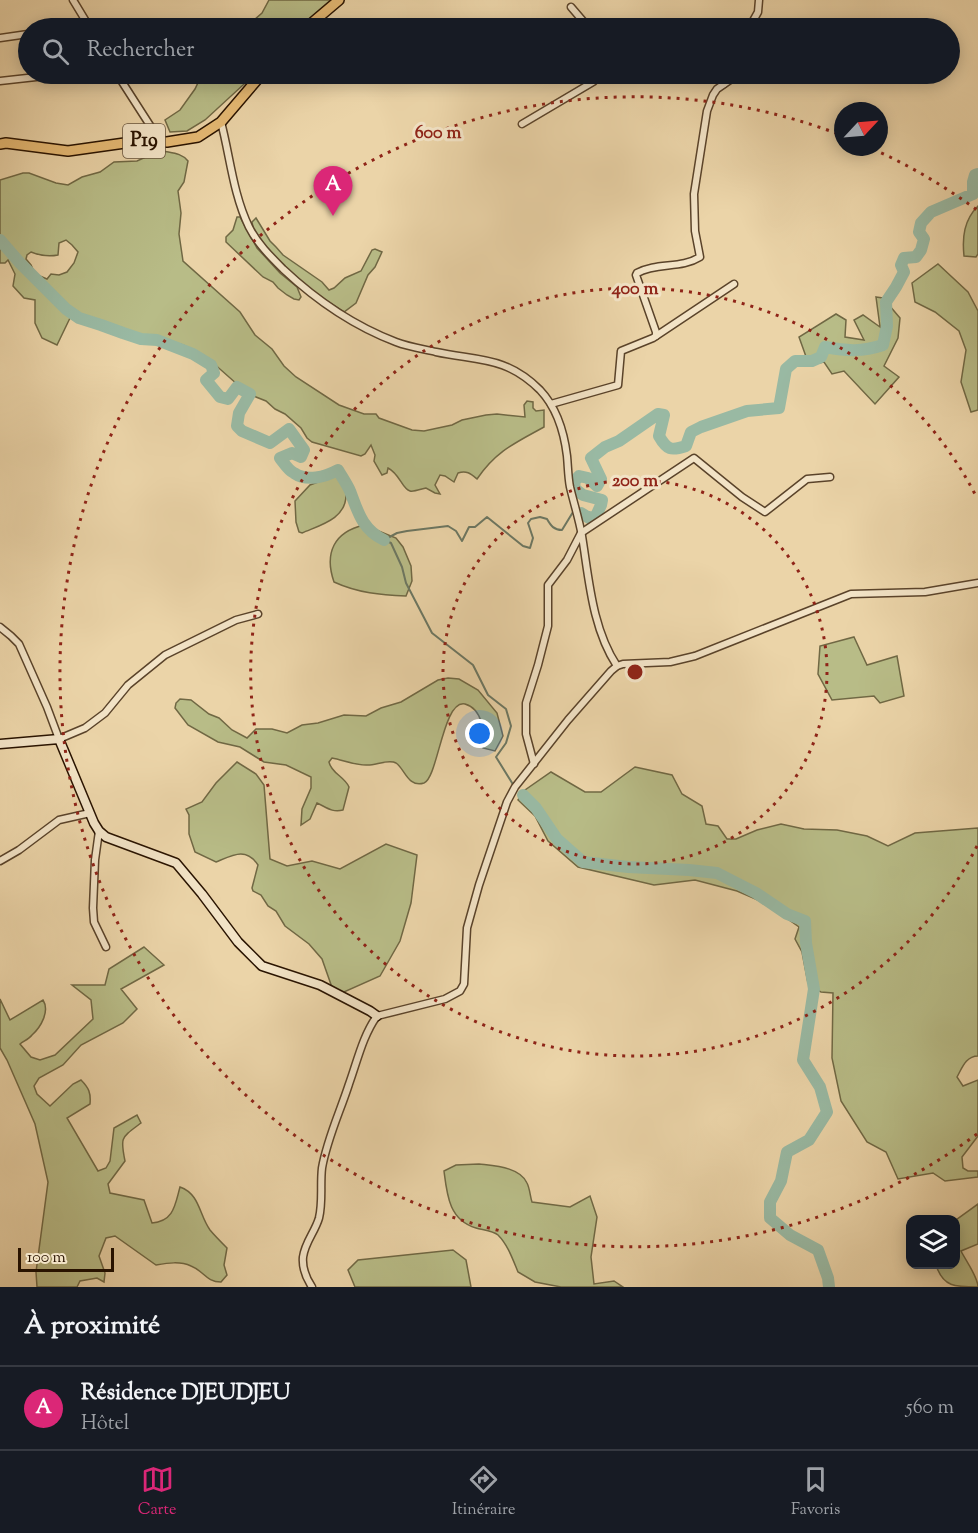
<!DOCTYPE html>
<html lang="fr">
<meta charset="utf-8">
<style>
body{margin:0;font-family:"Sorts Mill Goudy",serif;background:#242831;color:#f1f3f6}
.controls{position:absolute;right:18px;bottom:18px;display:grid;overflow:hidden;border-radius:12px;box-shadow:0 3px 15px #0003}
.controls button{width:54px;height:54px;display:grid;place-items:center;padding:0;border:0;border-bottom:2px solid #363941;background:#171b24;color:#f1f3f6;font:30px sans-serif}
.compass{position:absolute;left:834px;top:102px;width:54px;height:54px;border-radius:50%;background:#171b24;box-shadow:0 3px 15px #0003;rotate:64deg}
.scale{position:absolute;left:18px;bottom:15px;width:96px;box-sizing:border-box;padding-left:6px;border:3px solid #291300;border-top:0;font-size:16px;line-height:21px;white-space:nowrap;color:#291300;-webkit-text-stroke:4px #f2e3c6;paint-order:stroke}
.you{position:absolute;left:480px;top:734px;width:21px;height:21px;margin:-15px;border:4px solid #fff;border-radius:50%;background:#1a73e8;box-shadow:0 0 0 9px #1a73e833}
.badge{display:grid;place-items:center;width:39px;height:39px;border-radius:50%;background:#db2777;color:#fff;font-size:20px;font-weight:700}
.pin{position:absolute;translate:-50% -50px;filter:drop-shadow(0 2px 3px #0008)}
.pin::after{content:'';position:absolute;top:32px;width:21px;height:18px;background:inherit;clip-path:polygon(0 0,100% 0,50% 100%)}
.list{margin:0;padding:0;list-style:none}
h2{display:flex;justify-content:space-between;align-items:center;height:78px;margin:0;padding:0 24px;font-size:26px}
h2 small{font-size:20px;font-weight:400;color:#9ea1a6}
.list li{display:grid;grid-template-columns:39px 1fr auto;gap:18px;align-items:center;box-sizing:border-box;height:84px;padding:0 24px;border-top:2px solid #363941}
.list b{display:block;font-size:22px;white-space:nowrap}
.list p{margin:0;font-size:20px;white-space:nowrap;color:#9ea1a6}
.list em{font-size:20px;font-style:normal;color:#9ea1a6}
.icon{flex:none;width:33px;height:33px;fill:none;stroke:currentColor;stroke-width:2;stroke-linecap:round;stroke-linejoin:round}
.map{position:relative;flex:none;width:978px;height:1287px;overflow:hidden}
.search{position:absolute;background:#171b24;box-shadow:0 3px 15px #0003;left:18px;right:18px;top:18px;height:66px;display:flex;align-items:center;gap:15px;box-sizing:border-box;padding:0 21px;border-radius:33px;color:#9ea1a6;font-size:22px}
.sheet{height:162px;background:#171b24}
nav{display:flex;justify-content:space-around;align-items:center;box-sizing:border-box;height:84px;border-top:2px solid #363941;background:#171b24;font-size:16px;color:#9ea1a6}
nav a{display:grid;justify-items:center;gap:3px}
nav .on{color:#db2777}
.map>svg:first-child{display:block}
</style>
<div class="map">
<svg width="978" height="1287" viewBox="0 0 978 1287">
<rect width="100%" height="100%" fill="#ebd4a8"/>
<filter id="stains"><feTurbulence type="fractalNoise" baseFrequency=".00333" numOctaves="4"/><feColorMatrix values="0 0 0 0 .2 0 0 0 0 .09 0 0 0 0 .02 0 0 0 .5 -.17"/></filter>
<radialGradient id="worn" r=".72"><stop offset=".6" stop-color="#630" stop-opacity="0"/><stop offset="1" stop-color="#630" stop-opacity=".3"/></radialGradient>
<g fill="#b8bc87" stroke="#706844" stroke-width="1.5" fill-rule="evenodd">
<polygon points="269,0 339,0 304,28 245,28 262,13"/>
<polygon points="202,74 255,74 205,120 187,131 170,132 165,120 180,110 195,89"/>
<path d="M163,151C172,153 182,153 188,161L184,182L178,191L181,213L179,234L183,261L240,312L255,335L272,349L284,366L296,377L339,405L364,414H376L379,418L412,430L424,431L452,425L462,420L486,415L497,414L525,417L524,405L527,401L533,402V408L536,411L544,410V427C515,443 496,451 477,479C471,474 467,470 458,473L454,482L445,476L440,475L435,485L440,494L435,493L426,488C421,489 414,492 410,491C402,489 400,474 388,468L387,473L382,475L374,461L375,455L371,445L365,454L361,456L312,442L307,438L301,428L285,414L275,409L266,401L256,397L238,385L212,362L183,345L131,333L79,315L70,318L57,345L42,338L35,323V300L24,298L13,286L15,274L8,260L5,263H0V180L23,173H29L56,183L68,185L82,177L100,172L114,162L137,161L157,152ZM66,240L72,245L78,252L74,263L67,272L59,275L51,274L47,279L35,274L31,265L26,259L27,255L31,252C41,256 48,257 58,255L59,243Z"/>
<path d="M978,206V254L976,257L964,256C962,237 964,220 978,206Z"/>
<polygon points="237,217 240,217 257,248 280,273 297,287 301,297 299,300 294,299 287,295 278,288 273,282 263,277 226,242 226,237 233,230"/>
<path d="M256,218L270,241L276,247L283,255L322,282L329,290L334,288L345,278L361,271L372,250L375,249L382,252L375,267L368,275L356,303L344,312C319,296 256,254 252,222Z"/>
<polygon points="938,264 968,292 978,311 978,410 971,412 961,382 966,350 959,331 935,312 915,302 912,283"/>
<polygon points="876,297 883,298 900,318 898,338 884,366 899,377 875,404 844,371 832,374 824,362 809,365 799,337 836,314 846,320 845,337 864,340 854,320 863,315 880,327"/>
<path d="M334,476L339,478C342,483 346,490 346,495C346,519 320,525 302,533L299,532L296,522L295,501L310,485Z"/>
<path d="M364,525L396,538L403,547L411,566L412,581L406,596C381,595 358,593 334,582C324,553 334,532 364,525Z"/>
<polygon points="854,637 867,665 897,656 904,696 880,703 874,696 832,700 818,674 820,646"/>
<path d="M448,678L459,679L478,690L497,713L503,736L495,751L483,748C485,734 483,709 465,704C443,699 438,778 424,783C408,788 405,769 396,763C389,759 376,765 368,765C357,766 343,760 332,758L329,762C331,773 345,777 349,787L343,810C332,813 326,807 317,803L310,819L301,825L302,809L311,788V777L286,765L264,762L240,747L218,742L188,725L175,708L176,703L180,699L191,700L209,714L219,718L232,730L247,738L256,729H272L287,733L302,725L318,723L344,715L366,716L381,708L401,702L438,680Z"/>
<path d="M237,762L256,774L264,785L270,859L287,866L312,861L340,869L386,844L417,855L411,903L400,941L380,976L335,996L322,959L309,944L285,926L276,911L268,906L261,895L253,891L252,888L258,865C246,847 233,855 216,862L195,852L189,834V815L186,809L202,802L216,783Z"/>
<path d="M635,767L672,775L682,794L702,806L706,824L718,826L727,839H736L757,830L781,824L804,829L837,830L867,836L888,846L915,833L978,828V1056C966,1056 962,1068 957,1077L963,1086L978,1080V1136L962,1157L963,1168L968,1171H978V1177L945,1181L933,1173L898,1179L886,1152L867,1142L841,1101L832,1058L833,993L821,992L808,983L802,952L795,939L799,927L765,903L737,891L695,880L654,885L578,867L548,841L535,816L518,800L525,790L551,772L585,792H601Z"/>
<path d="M144,947L164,965L121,989L137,1009L123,1023L81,1045L63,1065L39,1078L34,1086L37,1094L50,1106L73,1084L81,1080C89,1088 91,1093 90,1104L67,1118L98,1171L106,1168L110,1161L114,1128L137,1115L141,1123C121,1138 120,1137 125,1161L108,1184L110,1193L144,1200L152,1223C174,1221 175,1205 180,1187C200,1194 199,1215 210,1230C215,1236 221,1242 227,1248L224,1265L227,1275L221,1282C206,1282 204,1271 191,1266C180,1261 168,1263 156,1265L115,1236L106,1238L99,1256L105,1273L104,1282L97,1278L80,1281L77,1287H37L36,1272L48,1182L35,1124L7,1060L0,1048V999L10,1020L43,1000C50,1011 41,1027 32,1035C29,1039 24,1041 20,1044L31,1057L40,1060L55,1055L93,1019L91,1000L72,985H105L109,969Z"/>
<path d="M479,1164C495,1166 520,1167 527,1183C530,1189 530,1196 532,1202L570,1207L590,1196L597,1217L591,1257L594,1284L614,1281L623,1287H561L535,1282L518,1272C513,1260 508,1245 498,1235C493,1231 483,1230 476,1228C449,1220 447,1195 444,1171L456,1165Z"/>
<path d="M978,1204V1244L961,1251C966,1261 978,1277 978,1287C955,1287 943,1287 936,1265L956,1264V1220Z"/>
<polygon points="453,1250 466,1260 471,1287 355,1287 348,1270 358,1260"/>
</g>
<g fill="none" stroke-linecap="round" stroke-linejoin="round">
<g stroke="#6c7762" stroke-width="2">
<polyline points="384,540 391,543 402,567 406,583 432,633 473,665 488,695 506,709 511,726 506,743 496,757 514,786"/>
<path d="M384,540L397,533L407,531L448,526L456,531L462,541L469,527H475L487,517L523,546L530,548L533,538L528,523L531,519L540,517L547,519C551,526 554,530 562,530L573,512"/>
</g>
<g stroke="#99b9a3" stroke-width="12">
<path d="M0,240L20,263L66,309L79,318L101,325L123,333L141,339L157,340L193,354L211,365L214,373L206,380L220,397L228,399L237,387L250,394L239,413L237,426L242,431L270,443L289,429L304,450L301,457L292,453L280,458C284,463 288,470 294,473C307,482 325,477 338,470C342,477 347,484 350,491C358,512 362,529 384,540"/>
<path d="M581,513L589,518L596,516L601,505L602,500L583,495L575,489L574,482L579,476L588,478L597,486L601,479L591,458L605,447L619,441L658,414L664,415L659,436C667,450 671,451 686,446L691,432L701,427L747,411L779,408L786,369L795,361H812L821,357L825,347C847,351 862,352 883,345L887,326L886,302L896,287L904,272L901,265L904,258L916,257L921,250L924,239L919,232L921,223L931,212L973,194V182L975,175L978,174"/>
<polyline points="523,795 536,808 557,839 583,862 628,867 689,870 717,873 756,893 787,914 805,921 806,943 814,989 803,1060 820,1087 827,1112 809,1140 787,1152 781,1181 770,1202 770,1218 790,1235 818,1250 828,1278 829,1287"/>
</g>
<g stroke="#5a432a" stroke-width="9">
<g id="street">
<polyline points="73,0 90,28"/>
<polyline points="571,7 589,28"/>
<polyline points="76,28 89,27"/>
<polyline points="749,28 758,12 759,0"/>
<polyline points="0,38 28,34"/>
<polyline points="117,74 160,141"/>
<polyline points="710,74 724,84"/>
<polyline points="0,81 63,74"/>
<path d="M221,122C230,156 233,194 249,227C257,243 270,256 283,269C316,300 354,326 396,342C409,347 423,349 436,352C478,361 506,356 540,390C557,408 564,431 567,456C568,466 568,477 570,487C574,504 579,519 582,536C589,579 592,628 617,666"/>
<polyline points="522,124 593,82 601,74"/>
<polyline points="656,336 734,284"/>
<path d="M551,404L618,385L621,351L653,338L656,336V332L636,275L637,273C657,262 681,269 700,257L695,231L694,194L707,111L713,95L717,89L730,80L736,74"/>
<polyline points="0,627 11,636 19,644 47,707 59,739 85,728 105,713 128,685 165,655 236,620 258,614"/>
<polyline points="534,764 526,734 526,703 538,665 548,626 548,585 567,560 581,533 694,458 742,497 765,512 807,479 830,477"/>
<polyline points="99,831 95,860 93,908 94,922 106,947"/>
<polyline points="0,861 19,850 59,820 90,813"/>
<path d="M312,1287C306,1278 302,1268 303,1257C305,1242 315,1232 319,1218C323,1201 320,1185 322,1168C327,1139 340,1112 349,1084C357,1062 363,1035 377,1016L445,999L460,991L464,984L467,928L479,885L507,802L515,787L568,720L611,671L617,666L623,664L670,662L695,656L851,594L925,592L978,583"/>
</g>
</g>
<g stroke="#291300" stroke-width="11">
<polyline id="secondary" points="0,744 59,739 94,823 99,831 106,837 176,863 202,894 238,942 262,966 320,985 370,1011 377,1016"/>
</g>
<g stroke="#291300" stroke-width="12">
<g id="primary">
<polyline points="306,28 339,0"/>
<polyline points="0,144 6,143 68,151 139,141 167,142 198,137 221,122 262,74"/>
</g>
</g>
<use href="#street" stroke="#f2e3c6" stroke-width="6"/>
<use href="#secondary" stroke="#f2e3c6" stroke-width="8"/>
<use href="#primary" stroke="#e6ba74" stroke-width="9"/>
</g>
<g fill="none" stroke="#8f2418" stroke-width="3" stroke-dasharray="3 6">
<circle cx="635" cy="672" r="192"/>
<path d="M977 846A384 384 0 1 1 977 498"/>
<path d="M977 1134A575 575 0 1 1 841 135M873 149A575 575 0 0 1 977 210"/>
</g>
<g text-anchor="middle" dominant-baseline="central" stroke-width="6" stroke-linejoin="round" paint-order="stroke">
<rect fill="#f2e3c6" stroke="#65513b" stroke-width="1.5" x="123" y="124" width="42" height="34" rx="4.5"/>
<g font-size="20" font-weight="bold" fill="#291300">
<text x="144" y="141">P19</text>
</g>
</g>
<circle cx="635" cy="672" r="9" fill="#8f2418" stroke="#f2e3c6" stroke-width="3"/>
<g font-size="18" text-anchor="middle" font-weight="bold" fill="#8f2418" stroke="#f2e3c6" stroke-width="6" stroke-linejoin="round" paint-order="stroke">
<text x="438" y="138">600 m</text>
<text x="635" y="294">400 m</text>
<text x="635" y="486">200 m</text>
</g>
<rect width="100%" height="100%" filter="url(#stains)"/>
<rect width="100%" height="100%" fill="url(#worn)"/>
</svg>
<div class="controls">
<button><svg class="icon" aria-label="layers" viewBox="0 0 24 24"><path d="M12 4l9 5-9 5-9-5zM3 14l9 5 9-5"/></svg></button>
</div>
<svg class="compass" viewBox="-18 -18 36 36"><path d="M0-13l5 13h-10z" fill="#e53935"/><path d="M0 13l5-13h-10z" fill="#9ea1a6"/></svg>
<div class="scale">100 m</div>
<div class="you"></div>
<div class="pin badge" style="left:333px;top:216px">A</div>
<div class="search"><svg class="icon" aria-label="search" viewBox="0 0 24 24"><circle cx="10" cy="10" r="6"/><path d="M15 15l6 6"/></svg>Rechercher</div>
</div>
<section class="sheet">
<h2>À proximité<small></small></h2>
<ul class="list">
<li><span class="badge">A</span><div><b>Résidence DJEUDJEU</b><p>Hôtel</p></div><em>560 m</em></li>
</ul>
</section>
<nav>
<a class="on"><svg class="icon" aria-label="map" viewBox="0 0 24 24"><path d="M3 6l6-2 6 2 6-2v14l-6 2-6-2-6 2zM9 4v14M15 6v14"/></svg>Carte</a>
<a><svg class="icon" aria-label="directions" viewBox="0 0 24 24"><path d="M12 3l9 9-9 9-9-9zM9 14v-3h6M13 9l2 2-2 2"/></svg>Itinéraire</a>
<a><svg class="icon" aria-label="saved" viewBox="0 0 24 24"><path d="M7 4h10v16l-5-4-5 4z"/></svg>Favoris</a>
</nav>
